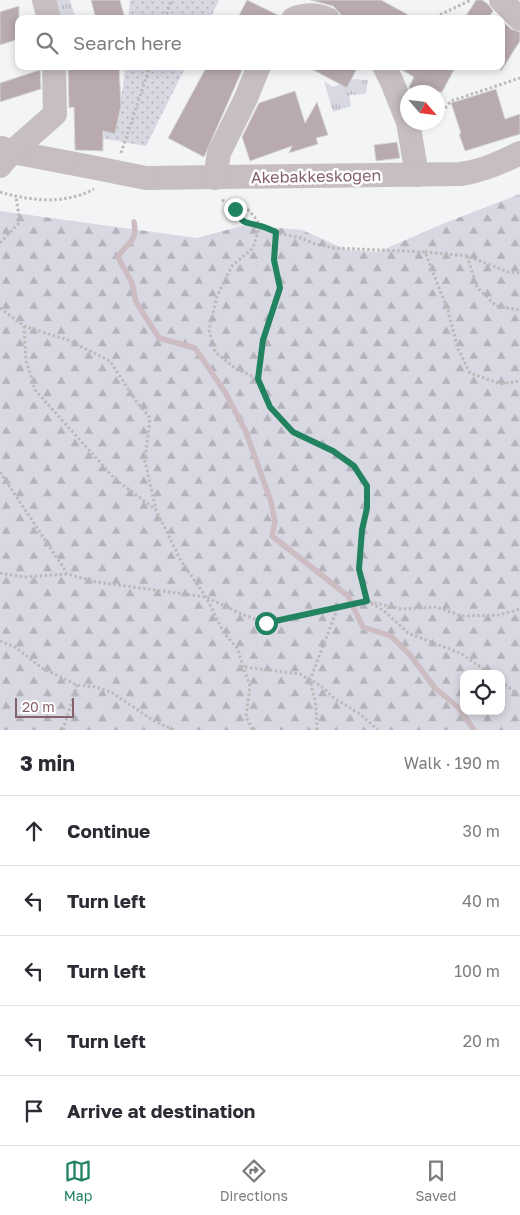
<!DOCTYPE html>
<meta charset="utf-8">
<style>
body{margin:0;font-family:"Golos Text",sans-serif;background:#f7f7f7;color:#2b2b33}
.controls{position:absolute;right:15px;bottom:15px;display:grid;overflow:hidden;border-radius:10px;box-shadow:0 2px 8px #0003}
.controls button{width:45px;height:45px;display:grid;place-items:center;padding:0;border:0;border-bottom:1px solid #e1e1e2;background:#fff;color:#2b2b33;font:25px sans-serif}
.compass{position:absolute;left:400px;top:85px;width:45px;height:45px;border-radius:50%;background:#fff;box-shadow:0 2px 8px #0003;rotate:118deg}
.scale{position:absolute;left:15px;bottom:12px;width:59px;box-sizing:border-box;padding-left:5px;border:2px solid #856269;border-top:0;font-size:14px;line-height:18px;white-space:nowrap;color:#856269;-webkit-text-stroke:4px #fff;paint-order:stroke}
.stop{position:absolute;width:15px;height:15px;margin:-11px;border:4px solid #228361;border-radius:50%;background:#fff}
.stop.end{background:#228361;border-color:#fff;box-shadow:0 1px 5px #0008}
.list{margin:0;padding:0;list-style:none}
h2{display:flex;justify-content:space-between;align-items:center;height:65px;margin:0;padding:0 20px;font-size:21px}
h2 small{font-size:16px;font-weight:400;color:#7c7c81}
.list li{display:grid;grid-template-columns:32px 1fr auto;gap:15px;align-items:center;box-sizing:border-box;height:70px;padding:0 20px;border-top:1px solid #e1e1e2}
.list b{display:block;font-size:19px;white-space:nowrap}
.list em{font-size:16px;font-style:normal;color:#7c7c81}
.icon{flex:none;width:28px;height:28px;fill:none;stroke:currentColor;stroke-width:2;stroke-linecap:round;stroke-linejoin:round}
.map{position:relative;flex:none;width:520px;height:730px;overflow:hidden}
.search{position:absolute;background:#fff;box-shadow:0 2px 8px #0003;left:15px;right:15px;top:15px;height:55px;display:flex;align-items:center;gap:12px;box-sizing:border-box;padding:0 18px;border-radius:10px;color:#7c7c81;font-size:19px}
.sheet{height:415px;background:#fff}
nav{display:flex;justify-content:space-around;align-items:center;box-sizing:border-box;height:70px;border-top:1px solid #e1e1e2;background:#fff;font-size:14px;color:#7c7c81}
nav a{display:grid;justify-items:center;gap:2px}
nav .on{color:#228361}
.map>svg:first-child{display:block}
</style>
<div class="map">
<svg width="520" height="730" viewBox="0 0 520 730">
<defs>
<pattern id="grass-dots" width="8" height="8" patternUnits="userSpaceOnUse" patternTransform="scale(1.25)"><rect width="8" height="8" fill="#d7d8e2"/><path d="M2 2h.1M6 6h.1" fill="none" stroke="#b4b3bb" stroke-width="1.8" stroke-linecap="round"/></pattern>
<pattern id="forest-firs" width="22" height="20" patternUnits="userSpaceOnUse" patternTransform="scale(1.25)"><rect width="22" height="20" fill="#d7d8e2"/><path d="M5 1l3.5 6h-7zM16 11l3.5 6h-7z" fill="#b4b3bb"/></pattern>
<pattern id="park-tufts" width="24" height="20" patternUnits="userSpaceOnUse" patternTransform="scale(1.25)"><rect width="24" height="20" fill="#d7d8e2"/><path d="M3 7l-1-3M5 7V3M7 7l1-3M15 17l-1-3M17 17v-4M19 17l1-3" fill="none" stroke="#b4b3bb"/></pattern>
</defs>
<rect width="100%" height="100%" fill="#f2f4f6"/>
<g fill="url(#grass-dots)">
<polygon points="130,0 219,0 210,19 128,19"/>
<polygon points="125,66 186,66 146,146 100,138 117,116 123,87"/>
</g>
<path fill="url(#forest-firs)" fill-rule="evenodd" d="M520,194V730H0V211L197,238L245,225L302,230L347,250L378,252L445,223ZM464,674H501V711H464Z"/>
<g fill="url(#park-tufts)">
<polygon points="53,0 70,0 76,19 61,19"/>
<polygon points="354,79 368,80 366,94 349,95 351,106 333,112 324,81 333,87"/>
</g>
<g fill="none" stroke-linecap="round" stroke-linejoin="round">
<path stroke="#cdbcc2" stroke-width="5.5" d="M134,222C138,242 127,242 118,257L132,283L136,302L159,338L195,348L225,392L246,432L271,502L275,522L272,536L348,596L363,627L391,636L410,655L435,688L459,708L474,730"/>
</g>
<g fill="#b9aaad" stroke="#d4d6d7">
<polygon points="91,0 120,0 125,19 96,19"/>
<polygon points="247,0 280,16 280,19 237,19"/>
<polygon points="310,0 381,0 416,19 345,19 333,6"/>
<polygon points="476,0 482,0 488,4 493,11 488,19 464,19"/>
<polygon points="19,6 19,39 0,45 0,12"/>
<polygon points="501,20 511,29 520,32 520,41 501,71"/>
<polygon points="68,66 119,66 121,106 115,134 103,131 103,151 75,150 74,107 69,108"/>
<polygon points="207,66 244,66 204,157 168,138"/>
<polygon points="306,66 358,66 347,88"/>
<polygon points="400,66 456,66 442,92 411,92 409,87 414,77 402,70"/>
<polygon points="40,70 41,89 0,102 0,83"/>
<polygon points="496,89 505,119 520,114 520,134 465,151 459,134 461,133 451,103"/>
<polygon points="295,91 305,123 317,102 328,135 316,138 318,144 289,153 292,146 250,161 242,137 259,103"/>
<polygon points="397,142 400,158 376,161 374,145"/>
</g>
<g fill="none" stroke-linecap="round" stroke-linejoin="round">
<g stroke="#beb8b9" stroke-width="3" stroke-dasharray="2.5 2.5" stroke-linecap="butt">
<polyline points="165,19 171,0"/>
<polyline points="431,19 471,0"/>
<polyline points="438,115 441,113 451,101 520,78"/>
<polyline points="121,153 150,66"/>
<path d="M0,192C31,201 64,205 94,189"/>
<polyline points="222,200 230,204 241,221 246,224 260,226 276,233 301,238 315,244 334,248 425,252 448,311 458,349 470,373 501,384 520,381"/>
<path d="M230,200C243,203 254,214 260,226L253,248L232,266L217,296L209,330L215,352L235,368L258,379"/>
<polyline points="276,233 274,260 280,288 263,340 258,379 270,407 293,432 333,451 355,466 367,486 367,508 362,529 359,569 367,601 384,611 408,633 460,653 491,674"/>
<polyline points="0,243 20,222 16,197"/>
<polyline points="425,252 467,256 508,272 520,273"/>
<polyline points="467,256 477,287 496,306 520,310"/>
<polyline points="0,308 24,326 68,340 110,361 136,401 150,418 145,461 156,510 181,561 206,597 224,633 237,648 250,686 246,717 253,730"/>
<polyline points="24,326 26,360 35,390 115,479 156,510"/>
<polyline points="0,472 67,573"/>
<polyline points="0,573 25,577 67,574 97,582 206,597 244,615 266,623 367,601 400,609 436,607 462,616 499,615 520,609"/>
<polyline points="0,641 15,647 42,668 77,685 95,687 111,692 154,721 174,730"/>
<polyline points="245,667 300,674 321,686 334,698 360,714 378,730"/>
<polyline points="501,681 520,697"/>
<polyline points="63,730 77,685"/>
<polyline points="317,730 316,705 310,680 338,607"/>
</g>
<g stroke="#c7bec0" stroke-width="24">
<polyline points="44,0 49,19"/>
<polyline points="501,0 520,19"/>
<path d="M293,19C305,14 316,14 328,19"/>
<polyline points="384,66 392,82 408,122"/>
<polyline points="408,122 417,175"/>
<polyline points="2,148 12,152 86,166"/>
<polyline points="0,166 12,152 55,114 54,66"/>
<path d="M146,178L460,174C482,171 500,163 520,153"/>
<polyline points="215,178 219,153 246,98 259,66"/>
</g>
<polyline stroke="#c7bec0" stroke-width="24" points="86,166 146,178"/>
</g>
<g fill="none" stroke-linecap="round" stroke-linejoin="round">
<path stroke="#228361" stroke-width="6" d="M235,209C244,226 244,221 260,226C265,227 271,230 276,232L274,260L280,288L263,340L258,379L270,407L293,432L333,451L354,466L367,486V508L362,530L359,569L367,601L266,623"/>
</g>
<g text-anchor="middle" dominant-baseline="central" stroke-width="5" stroke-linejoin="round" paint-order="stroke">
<g font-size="16" fill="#856269" stroke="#fff">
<text transform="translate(316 176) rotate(-1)">Akebakkeskogen</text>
</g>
</g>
</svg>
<div class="controls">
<button><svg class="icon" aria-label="locate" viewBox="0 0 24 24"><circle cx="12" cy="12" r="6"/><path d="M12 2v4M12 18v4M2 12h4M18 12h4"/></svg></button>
</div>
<svg class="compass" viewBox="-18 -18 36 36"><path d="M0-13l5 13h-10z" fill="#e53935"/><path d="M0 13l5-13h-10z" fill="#7c7c81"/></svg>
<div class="scale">20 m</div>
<div class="stop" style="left:266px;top:623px"></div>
<div class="stop end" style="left:235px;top:209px"></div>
<div class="search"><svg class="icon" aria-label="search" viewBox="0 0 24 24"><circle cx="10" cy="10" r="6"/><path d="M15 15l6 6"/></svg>Search here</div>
</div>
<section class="sheet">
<h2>3 min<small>Walk · 190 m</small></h2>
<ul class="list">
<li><svg class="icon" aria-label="ahead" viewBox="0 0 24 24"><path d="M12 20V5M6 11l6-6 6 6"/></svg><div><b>Continue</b></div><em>30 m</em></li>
<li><svg class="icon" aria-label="left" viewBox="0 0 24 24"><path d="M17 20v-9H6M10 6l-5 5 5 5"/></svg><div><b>Turn left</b></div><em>40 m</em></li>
<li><svg class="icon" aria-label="left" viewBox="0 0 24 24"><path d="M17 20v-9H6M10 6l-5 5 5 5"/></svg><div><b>Turn left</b></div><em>100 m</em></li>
<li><svg class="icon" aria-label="left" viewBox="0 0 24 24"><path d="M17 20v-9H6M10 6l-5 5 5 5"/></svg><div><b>Turn left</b></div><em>20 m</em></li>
<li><svg class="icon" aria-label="arrive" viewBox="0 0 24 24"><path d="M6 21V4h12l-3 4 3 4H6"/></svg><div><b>Arrive at destination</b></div></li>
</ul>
</section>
<nav>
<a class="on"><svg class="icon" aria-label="map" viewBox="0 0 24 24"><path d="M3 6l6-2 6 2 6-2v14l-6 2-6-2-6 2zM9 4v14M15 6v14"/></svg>Map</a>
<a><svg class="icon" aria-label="directions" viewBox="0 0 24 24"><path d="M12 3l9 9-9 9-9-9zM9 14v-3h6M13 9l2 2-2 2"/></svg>Directions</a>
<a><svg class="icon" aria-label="saved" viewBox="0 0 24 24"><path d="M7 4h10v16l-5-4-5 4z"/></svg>Saved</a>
</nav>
